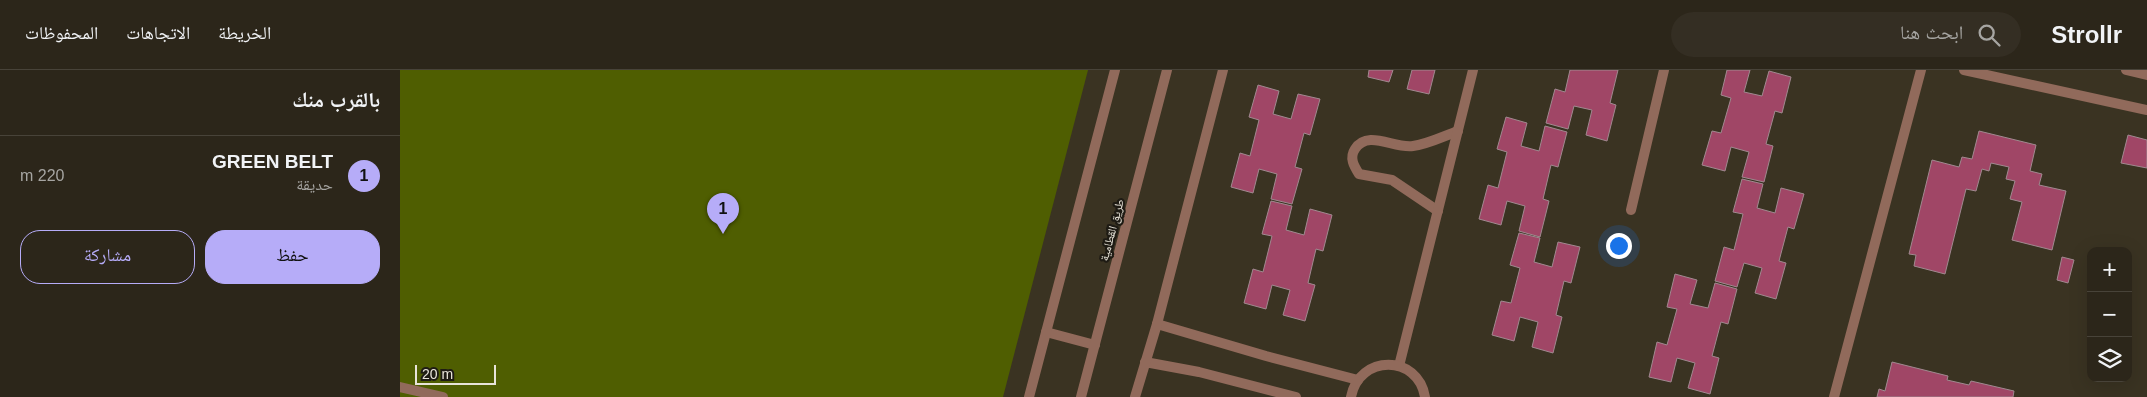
<!DOCTYPE html>
<html lang="ar">
<meta charset="utf-8">
<style>
body{margin:0;font-family:Helvetica,"Noto Naskh Arabic",sans-serif;background:#342e23;color:#f1f3f6;direction:rtl}
.controls{position:absolute;right:15px;bottom:15px;display:grid;overflow:hidden;border-radius:10px;box-shadow:0 5px 20px #0002}
.controls button{width:45px;height:45px;display:grid;place-items:center;padding:0;border:0;border-bottom:1px solid #484339;background:#2c261a;color:#f1f3f6;font:25px sans-serif}
.scale{position:absolute;left:15px;bottom:12px;width:81px;box-sizing:border-box;padding-left:5px;border:2px solid #e8e4d9;border-top:0;font-size:14px;line-height:18px;white-space:nowrap;color:#e8e4d9;-webkit-text-stroke:4px #1e1b14;paint-order:stroke}
.you{position:absolute;left:1218px;top:175px;width:18px;height:18px;margin:-12px;border:4px solid #fff;border-radius:50%;background:#1a73e8;box-shadow:0 0 0 8px #1a73e833}
.badge{display:grid;place-items:center;width:32px;height:32px;border-radius:50%;background:#b6acf8;color:#111;font-size:16px;font-weight:700}
.pin{position:absolute;translate:-50% -41px;filter:drop-shadow(0 1px 2px #0008)}
.pin::after{content:'';position:absolute;top:26px;width:18px;height:15px;background:inherit;clip-path:polygon(0 0,100% 0,50% 100%)}
.list{margin:0;padding:0;list-style:none}
h2{display:flex;justify-content:space-between;align-items:center;height:65px;margin:0;padding:0 20px;font-size:21px}
h2 small{font-size:16px;font-weight:400;color:#a6a5a2}
.list li{display:grid;grid-template-columns:32px 1fr auto;gap:15px;align-items:center;box-sizing:border-box;height:80px;padding:0 20px;border-top:1px solid #484339}
.list b{display:block;font-size:19px;white-space:nowrap}
.list p{margin:0;font-size:16px;white-space:nowrap;color:#a6a5a2}
.list em{font-size:16px;font-style:normal;color:#a6a5a2}
.actions{display:flex;gap:10px;padding:15px 20px}
.actions a{flex:1;padding:11px 0;border:1px solid #b6acf8;border-radius:20px;text-align:center;font-size:18px;color:#b6acf8}
.actions .main{background:#b6acf8;color:#111}
.icon{flex:none;width:28px;height:28px;fill:none;stroke:currentColor;stroke-width:2;stroke-linecap:round;stroke-linejoin:round}
.map{position:relative;flex:none;width:1747px;height:327px;overflow:hidden;direction:ltr}
header{display:flex;align-items:center;gap:30px;box-sizing:border-box;height:70px;padding:0 25px;background:#2c261a;border-bottom:1px solid #484339}
header strong{font-size:24px}
nav{display:flex;gap:28px;margin-inline-start:auto;font-size:18px}
.search{width:350px;height:45px;background:#342e23;display:flex;align-items:center;gap:12px;box-sizing:border-box;padding:0 18px;border-radius:28px;color:#a6a5a2;font-size:19px}
main{display:flex}
aside{flex:1;background:#2c261a}
.map>svg:first-child{display:block}
</style>
<header>
<strong>Strollr</strong>
<div class="search"><svg class="icon" aria-label="search" viewBox="0 0 24 24"><circle cx="10" cy="10" r="6"/><path d="M15 15l6 6"/></svg>ابحث هنا</div>
<nav><a>الخريطة</a><a>الاتجاهات</a><a>المحفوظات</a></nav>
</header>
<main>
<div class="map">
<svg width="1747" height="327" viewBox="0 0 1747 327">
<rect width="100%" height="100%" fill="#3a3322"/>
<polygon fill="#4f5e01" points="0,0 688,0 603,327 0,327"/>
<g fill="#a04666" stroke="#a18990">
<polygon points="969,0 993,0 989,12 968,7"/>
<polygon points="1012,0 1035,0 1029,24 1007,19"/>
<polygon points="1170,0 1218,0 1210,33 1216,35 1207,71 1186,65 1192,40 1174,36 1168,59 1146,53 1155,19 1165,22"/>
<polygon points="1327,0 1350,0 1344,22 1362,26 1369,1 1391,7 1382,43 1375,41 1366,74 1373,76 1364,112 1342,107 1349,82 1331,77 1325,101 1302,95 1312,61 1321,63 1331,28 1321,25"/>
<polygon points="858,15 879,21 873,44 891,49 898,24 920,29 910,65 904,63 895,97 902,99 892,134 871,129 877,104 859,99 853,123 831,117 840,83 850,86 859,50 849,47"/>
<polygon points="1106,47 1127,53 1121,76 1139,81 1145,56 1167,62 1158,97 1151,95 1143,129 1149,131 1140,167 1119,161 1125,136 1107,131 1101,155 1079,149 1088,115 1098,118 1107,82 1097,79"/>
<polygon points="1579,61 1636,75 1630,101 1642,104 1639,115 1666,121 1652,180 1612,170 1622,132 1610,129 1615,111 1606,109 1609,97 1591,93 1589,101 1582,99 1576,121 1566,119 1545,204 1514,196 1516,185 1509,184 1532,90 1559,97 1562,87 1572,89"/>
<polygon points="1728,65 1747,70 1747,98 1721,93"/>
<polygon points="1342,109 1363,114 1357,138 1375,143 1381,118 1404,124 1394,159 1388,157 1379,191 1386,193 1376,229 1355,223 1362,198 1344,193 1337,217 1315,211 1324,177 1334,180 1343,144 1333,142"/>
<polygon points="871,131 892,136 886,160 904,165 910,139 932,145 923,181 916,179 908,213 915,215 905,251 883,245 890,220 872,215 866,239 844,233 853,199 863,202 872,166 862,164"/>
<polygon points="1119,163 1140,168 1134,192 1152,197 1158,172 1180,177 1171,213 1164,211 1156,245 1162,247 1153,283 1132,277 1138,252 1120,247 1114,271 1092,265 1101,231 1111,233 1120,198 1110,195"/>
<polygon points="1662,187 1674,190 1668,213 1657,210"/>
<polygon points="1275,204 1297,210 1290,234 1308,238 1315,213 1337,219 1328,254 1321,252 1312,286 1319,288 1310,324 1288,318 1295,293 1277,288 1271,312 1249,307 1257,272 1267,275 1277,239 1267,237"/>
<polygon points="1492,292 1548,306 1547,310 1569,315 1571,311 1614,321 1613,327 1477,327 1479,319 1485,321"/>
</g>
<g fill="none" stroke-linecap="round" stroke-linejoin="round">
<polyline stroke="#916a5b" stroke-width="10" points="0,317 43,327"/>
<g stroke="#916a5b" stroke-width="10">
<polyline points="1564,0 1747,40"/>
<polyline points="1726,0 1747,5"/>
<polyline points="1231,140 1264,0"/>
<path d="M1038,141L992,110L959,104C954,96 949,88 955,79C968,59 994,79 1013,76C1028,74 1044,66 1058,61"/>
<polyline points="757,254 866,286 958,310"/>
<polyline points="745,292 799,302 896,327"/>
<polyline points="999,296 1073,0"/>
<polyline points="735,327 757,254 823,0"/>
<path d="M951,327C959,284 1018,284 1025,327"/>
<polyline points="1434,327 1521,0"/>
</g>
<g stroke="#916a5b" stroke-width="10">
<polyline points="646,262 695,275"/>
<polyline points="629,327 715,0"/>
<polyline points="681,327 767,0"/>
</g>
</g>
<g text-anchor="middle" dominant-baseline="central" stroke-width="4.5" stroke-linejoin="round" paint-order="stroke">
<g font-size="12" fill="#e8e4d9" stroke="#1e1b14">
<text transform="translate(712 160) rotate(-75)">طريق القطامية</text>
</g>
</g>
</svg>
<div class="controls">
<button>+</button>
<button>−</button>
<button><svg class="icon" aria-label="layers" viewBox="0 0 24 24"><path d="M12 4l9 5-9 5-9-5zM3 14l9 5 9-5"/></svg></button>
</div>
<div class="scale">20 m</div>
<div class="you"></div>
<div class="pin badge" style="left:323px;top:164px">1</div>
</div>
<aside>
<h2>بالقرب منك<small></small></h2>
<ul class="list">
<li><span class="badge">1</span><div><b>GREEN BELT</b><p>حديقة</p></div><em>220 m</em></li>
</ul>
<div class="actions"><a class="main">حفظ</a><a>مشاركة</a></div>
</aside>
</main>
